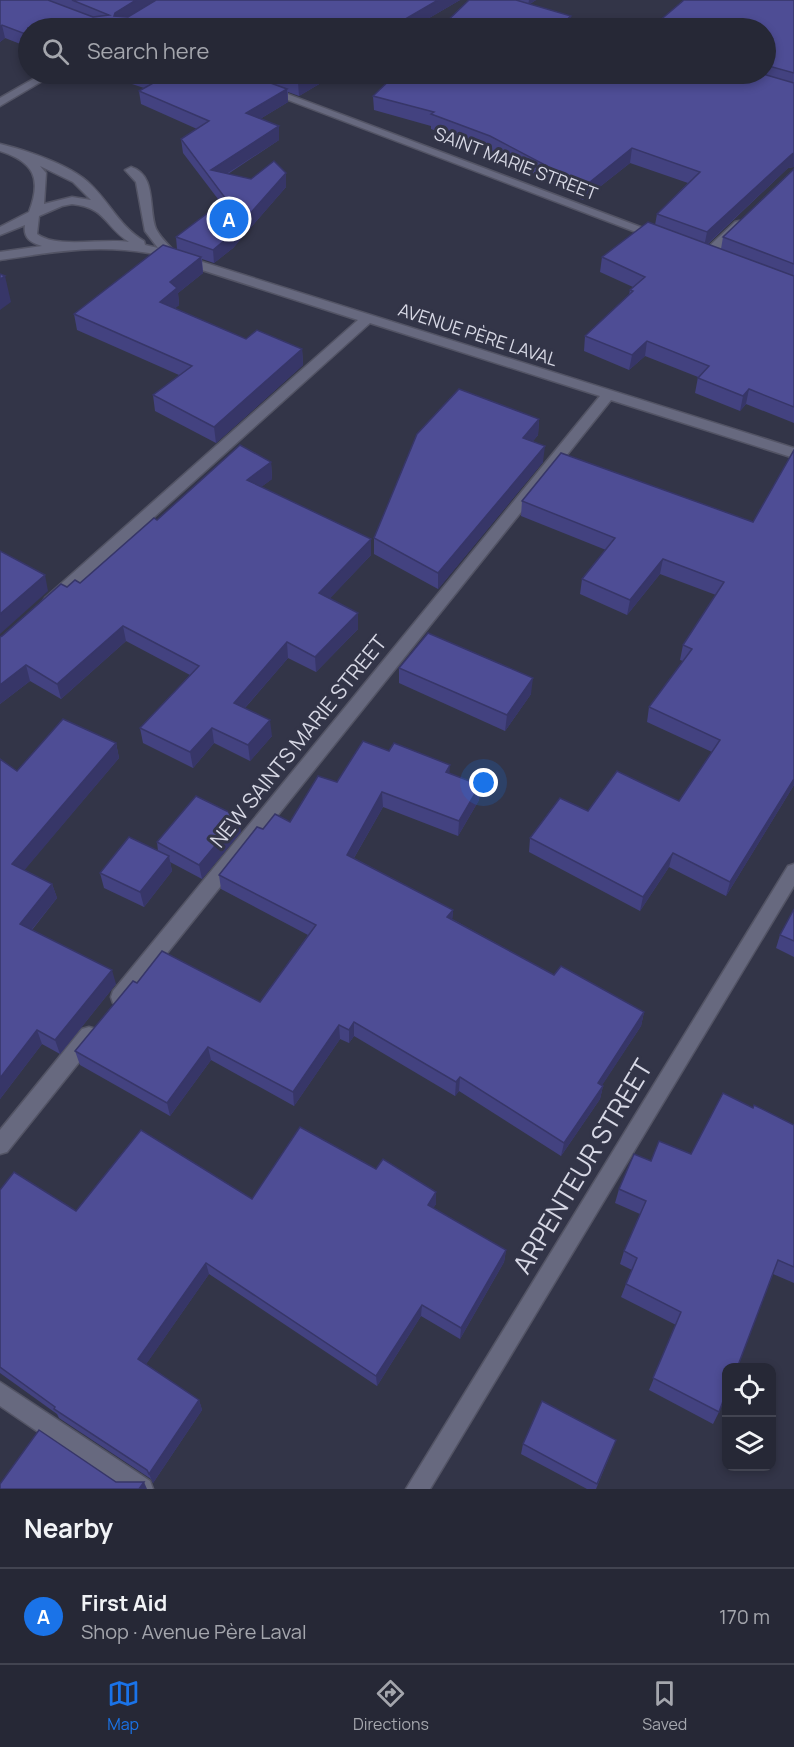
<!DOCTYPE html>
<meta charset="utf-8">
<style>
body{margin:0;font-family:Manrope,sans-serif;background:#2e303e;color:#f1f3f6}
.controls{position:absolute;right:18px;bottom:18px;display:grid;overflow:hidden;border-radius:12px;box-shadow:0 3px 9px #0003}
.controls button{width:54px;height:54px;display:grid;place-items:center;padding:0;border:0;border-bottom:2px solid #424451;background:#262836;color:#f1f3f6;font:30px sans-serif}
.you{position:absolute;left:484px;top:783px;width:21px;height:21px;margin:-15px;border:4px solid #fff;border-radius:50%;background:#1a73e8;box-shadow:0 0 0 9px #1a73e833}
.badge{display:grid;place-items:center;width:39px;height:39px;border-radius:50%;background:#1a73e8;color:#fff;font-size:20px;font-weight:700}
.pin{position:absolute;translate:-50% -50%;border:3px solid #fff;box-shadow:0 2px 6px #0006}
.list{margin:0;padding:0;list-style:none}
h2{display:flex;justify-content:space-between;align-items:center;height:78px;margin:0;padding:0 24px;font-size:26px}
h2 small{font-size:20px;font-weight:400;color:#a4a6ad}
.list li{display:grid;grid-template-columns:39px 1fr auto;gap:18px;align-items:center;box-sizing:border-box;height:96px;padding:0 24px;border-top:2px solid #424451}
.list b{display:block;font-size:22px;white-space:nowrap}
.list p{margin:0;font-size:20px;white-space:nowrap;color:#a4a6ad}
.list em{font-size:20px;font-style:normal;color:#a4a6ad}
.icon{flex:none;width:33px;height:33px;fill:none;stroke:currentColor;stroke-width:2;stroke-linecap:round;stroke-linejoin:round}
.map{position:relative;flex:none;width:794px;height:1489px;overflow:hidden}
.search{position:absolute;background:#262836;box-shadow:0 3px 9px #0003;left:18px;right:18px;top:18px;height:66px;display:flex;align-items:center;gap:15px;box-sizing:border-box;padding:0 21px;border-radius:33px;color:#a4a6ad;font-size:22px}
.sheet{height:174px;background:#262836}
nav{display:flex;justify-content:space-around;align-items:center;box-sizing:border-box;height:84px;border-top:2px solid #424451;background:#262836;font-size:16px;color:#a4a6ad}
nav a{display:grid;justify-items:center;gap:3px}
nav .on{color:#1a73e8}
.map>svg:first-child{display:block}
</style>
<div class="map">
<svg width="794" height="1489" viewBox="0 0 794 1489">
<rect width="100%" height="100%" fill="#333548"/>
<g fill="none" stroke-linecap="round" stroke-linejoin="round">
<g stroke="#535465" stroke-width="3">
<g id="minor">
<polygon points="42,74 54,74 0,106 0,98"/>
<polygon points="220,74 234,74 667,237 665,240 657,240"/>
<path d="M0,144C25,150 71,165 90,184C110,203 120,227 144,241L145,245L158,248L145,231L136,182L125,170L131,167C157,175 148,209 156,229C161,239 170,246 177,254L794,448V458L611,400L127,1003L120,1005L113,1003L111,997L113,991L600,396L370,323L56,605H46L43,601L46,597L358,320L149,253C95,244 53,252 0,260V252L42,246C31,243 23,238 25,225L0,235V227L29,212C42,178 34,162 0,151ZM40,166L73,182L91,200L72,197L44,204L46,173ZM72,204C107,208 103,225 129,242C103,238 56,249 37,234L39,216L62,206Z"/>
<polygon points="739,221 743,222 743,228 712,257 704,257 702,254 704,251 735,222"/>
<polygon points="794,864 794,886 430,1489 406,1489 788,866"/>
<polygon points="89,1027 96,1029 98,1035 96,1041 7,1152 0,1154 0,1130 82,1029"/>
<polygon points="0,1382 150,1481 153,1489 122,1489 0,1406"/>
</g>
</g>
<use href="#minor" fill="#67697f" fill-rule="evenodd"/>
</g>
<g fill="#434280">
<polygon points="0,0 460,0 412,28 28,28 28,47 5,38 0,42"/>
<polygon points="469,0 536,0 530,4 570,22"/>
<polygon points="794,0 794,167 788,168 708,244 721,249 723,237 794,169 794,423 746,404 740,411 695,393 698,377 645,356 629,370 584,351 585,336 629,295 630,290 633,287 600,272 602,257 655,225 657,214 688,183 630,163 583,200 490,151 431,129 431,126 374,110 373,96 396,74 765,74 765,28"/>
<polygon points="102,74 336,74 299,96 288,92 288,102 260,119 279,126 279,140 228,174 286,187 233,248 214,263 202,259 203,273 178,293 179,305 174,309 246,339 302,349 303,365 216,443 155,411 153,395 179,375 77,330 74,314 177,249 176,237 221,203 183,153 181,139 197,129 141,104 139,91 144,88"/>
<polygon points="539,419 538,435 533,441 543,462 438,589 374,554 374,538"/>
<polygon points="271,462 272,479 261,487 371,555 330,598 358,629 316,672 288,658 245,708 272,736 250,761 214,743 193,768 143,743 140,728 190,675 126,641 61,699 30,681 0,704 0,637 67,587 80,583 157,520"/>
<polygon points="522,501 753,522 794,785 726,896 669,867 640,911 529,852 530,838 588,811 679,801 712,752 647,722 649,707 683,661 680,660 683,645 716,595 660,574 627,615 580,594 582,579 606,550 521,516"/>
<polygon points="399,668 531,694 505,731 399,683"/>
<polygon points="116,743 119,758 24,870 52,884 57,898 32,930 116,984 60,1054 42,1044 0,1099 0,759 17,771"/>
<polygon points="449,774 479,800 458,836 383,807 354,858 453,910 452,919 554,975 644,1012 641,1026 602,1085 603,1086 600,1099 561,1156 459,1091 455,1096 354,1036 349,1043 340,1039 294,1106 211,1060 170,1116 80,1065 75,1051 137,983 260,1002 308,935 221,889 219,875 263,829 290,822 337,782"/>
<polygon points="241,832 202,879 170,862 172,871 144,907 104,888 100,873 158,851 157,842"/>
<polygon points="794,909 794,957 776,948 780,935"/>
<polygon points="753,1108 794,1125 794,1283 773,1274 719,1412 713,1424 649,1390 676,1325 621,1297 626,1284 632,1270 620,1264 624,1251 640,1214 615,1203 619,1189 651,1161 691,1154"/>
<polygon points="376,1169 436,1192 436,1204 433,1208 506,1250 504,1262 460,1339 421,1316 377,1386 209,1274 146,1364 199,1400 202,1410 153,1483 151,1479 59,1418 57,1414 0,1373 0,1190 76,1211 252,1199"/>
<polygon points="523,1444 612,1450 596,1489 587,1489 521,1454"/>
</g>
<g fill="#373668">
<polygon points="136,0 158,0 116,28 114,16 115,13"/>
<polygon points="438,0 460,0 412,28 390,28"/>
<polygon points="529,0 536,0 528,5"/>
<polygon points="571,16 570,28 565,21"/>
<polygon points="2,25 5,38 0,42 0,27"/>
<polygon points="313,74 336,74 299,96 298,82"/>
<polygon points="287,89 288,102 248,126 246,113"/>
<polygon points="279,126 279,140 214,182 211,170"/>
<polygon points="632,148 630,163 583,200 585,186"/>
<polygon points="794,153 794,167 788,168 704,247 707,232 792,154"/>
<polygon points="286,173 286,187 233,248 214,263 213,250"/>
<polygon points="201,257 203,273 178,293 179,305 162,319 160,302 170,282"/>
<polygon points="5,276 11,302 0,310 0,279"/>
<polygon points="647,341 645,356 629,370 632,355"/>
<polygon points="302,349 303,365 216,443 214,427"/>
<polygon points="749,389 746,404 740,411 743,396"/>
<polygon points="539,419 538,435 522,454 523,438"/>
<polygon points="545,446 543,462 438,589 438,573"/>
<polygon points="271,462 272,479 249,496 247,480"/>
<polygon points="371,539 371,555 320,609 319,593"/>
<polygon points="663,559 660,574 627,615 630,600"/>
<polygon points="45,575 48,591 0,634 0,614"/>
<polygon points="358,613 358,629 316,672 315,657"/>
<polygon points="123,626 126,641 61,699 57,684"/>
<polygon points="287,642 288,658 236,718 234,703"/>
<polygon points="26,665 30,681 0,704 0,685"/>
<polygon points="533,678 531,694 505,731 507,715"/>
<polygon points="270,720 272,736 250,761 248,745"/>
<polygon points="212,728 214,743 193,768 190,752"/>
<polygon points="116,743 119,758 17,879 12,864"/>
<polygon points="450,765 449,780 446,772"/>
<polygon points="794,779 794,785 726,896 730,882"/>
<polygon points="480,785 479,800 458,836 459,821"/>
<polygon points="382,792 383,807 347,870 347,855"/>
<polygon points="239,817 241,832 202,879 199,865"/>
<polygon points="673,853 669,867 640,911 643,897"/>
<polygon points="169,856 172,871 144,907 140,892"/>
<polygon points="52,884 57,898 25,938 20,924"/>
<polygon points="453,910 452,924 447,917"/>
<polygon points="112,970 116,984 60,1054 55,1040"/>
<polygon points="644,1012 641,1026 595,1096 598,1083"/>
<polygon points="354,1022 354,1036 349,1043 349,1030"/>
<polygon points="339,1025 340,1039 294,1106 293,1092"/>
<polygon points="37,1030 42,1044 0,1099 0,1078"/>
<polygon points="208,1047 211,1060 170,1116 167,1103"/>
<polygon points="460,1077 459,1091 455,1096 456,1082"/>
<polygon points="603,1086 600,1099 561,1156 564,1143"/>
<polygon points="436,1192 436,1204 427,1217 428,1205"/>
<polygon points="506,1250 504,1262 460,1339 461,1328"/>
<polygon points="206,1263 209,1274 142,1370 138,1359"/>
<polygon points="422,1305 421,1316 377,1386 376,1376"/>
<polygon points="199,1400 202,1410 153,1483 149,1474"/>
<polygon points="144,1482 147,1489 139,1489"/>
</g>
<g fill="#4e4d95" stroke="#373668" stroke-width="1.5">
<polygon points="0,0 48,0 93,17 109,15 72,0 136,0 115,13 114,16 128,17 156,0 438,0 390,28 28,28 28,35 2,25 0,27"/>
<polygon points="469,0 516,0 571,16 565,21 588,28 440,28"/>
<polygon points="684,0 794,0 794,73 765,65 765,28 651,28"/>
<polygon points="137,74 246,74 287,89 246,113 279,126 211,170 251,179 274,161 286,173 232,234 213,250 176,237 226,199 181,139 209,121 139,91 157,81"/>
<polygon points="274,74 313,74 298,82"/>
<polygon points="396,74 763,74 794,83 794,153 792,154 707,232 657,214 700,172 632,148 585,186 490,136 431,114 434,112 373,96"/>
<polygon points="794,169 794,264 723,237"/>
<polygon points="648,222 794,276 794,407 749,389 743,396 698,378 709,366 647,341 632,355 585,336 633,291 630,290 645,277 602,257"/>
<polygon points="163,245 201,257 170,282 177,288 160,302 246,339 257,330 302,349 214,427 153,395 192,366 74,314"/>
<polygon points="0,274 5,276 0,279"/>
<polygon points="459,389 539,419 523,438 545,446 438,573 374,538 417,434"/>
<polygon points="240,445 271,462 247,480 371,539 319,593 358,613 315,657 287,642 234,703 270,720 248,745 212,728 190,752 140,728 199,666 123,626 57,684 26,665 0,685 0,637 2,636 61,584 67,587 75,580 80,583 154,518 157,520"/>
<polygon points="794,450 794,779 730,882 673,853 643,897 530,838 560,798 588,811 617,771 679,801 720,740 649,707 692,649 683,645 724,582 663,559 630,600 582,579 615,538 522,501 561,453 753,522"/>
<polygon points="0,551 45,575 0,614"/>
<polygon points="428,633 533,678 507,715 399,668"/>
<polygon points="63,719 116,743 12,864 52,884 20,924 112,970 55,1040 37,1030 0,1078 0,759 17,771"/>
<polygon points="363,741 389,751 394,743 450,765 446,772 480,785 459,821 382,792 347,855 453,910 447,917 554,975 561,966 644,1012 598,1083 603,1086 564,1143 460,1077 456,1082 354,1022 349,1030 339,1025 293,1092 208,1047 167,1103 75,1051 133,981 137,983 162,951 260,1002 316,925 219,875 257,827 263,829 275,814 290,822 318,776 337,782"/>
<polygon points="196,796 239,817 199,865 157,842"/>
<polygon points="129,837 169,856 140,892 100,873"/>
<polygon points="794,909 794,941 780,935"/>
<polygon points="723,1093 753,1108 754,1105 794,1125 794,1267 778,1260 737,1368 726,1368 726,1393 719,1412 653,1378 681,1312 626,1284 637,1258 624,1251 646,1201 619,1189 634,1154 651,1161 659,1141 691,1154"/>
<polygon points="300,1127 376,1169 383,1159 436,1192 428,1205 506,1250 461,1328 422,1305 376,1376 206,1263 138,1359 199,1400 149,1474 147,1470 54,1409 55,1407 0,1367 0,1190 14,1172 76,1211 141,1130 252,1199"/>
<polygon points="542,1401 616,1440 597,1484 523,1444"/>
<polygon points="39,1430 116,1482 144,1482 139,1489 0,1489 0,1484"/>
</g>
<g text-anchor="middle" dominant-baseline="central" stroke-width="6" stroke-linejoin="round" paint-order="stroke">
<g font-size="18" fill="#d6d7e4" stroke="#333548">
<text transform="translate(516 163) rotate(21)">SAINT MARIE STREET</text>
<text transform="translate(478 334) rotate(18)">AVENUE PÈRE LAVAL</text>
</g>
<g font-size="21" fill="#d6d7e4" stroke="#333548">
<text transform="translate(298 741) rotate(-51)">NEW SAINTS MARIE STREET</text>
</g>
<g font-size="26" fill="#d6d7e4" stroke="#333548">
<text transform="translate(582 1166) rotate(-59)">ARPENTEUR STREET</text>
</g>
</g>
</svg>
<div class="controls">
<button><svg class="icon" aria-label="locate" viewBox="0 0 24 24"><circle cx="12" cy="12" r="6"/><path d="M12 2v4M12 18v4M2 12h4M18 12h4"/></svg></button>
<button><svg class="icon" aria-label="layers" viewBox="0 0 24 24"><path d="M12 4l9 5-9 5-9-5zM3 14l9 5 9-5"/></svg></button>
</div>
<div class="you"></div>
<div class="pin badge" style="left:229px;top:219px">A</div>
<div class="search"><svg class="icon" aria-label="search" viewBox="0 0 24 24"><circle cx="10" cy="10" r="6"/><path d="M15 15l6 6"/></svg>Search here</div>
</div>
<section class="sheet">
<h2>Nearby<small></small></h2>
<ul class="list">
<li><span class="badge">A</span><div><b>First Aid</b><p>Shop · Avenue Père Laval</p></div><em>170 m</em></li>
</ul>
</section>
<nav>
<a class="on"><svg class="icon" aria-label="map" viewBox="0 0 24 24"><path d="M3 6l6-2 6 2 6-2v14l-6 2-6-2-6 2zM9 4v14M15 6v14"/></svg>Map</a>
<a><svg class="icon" aria-label="directions" viewBox="0 0 24 24"><path d="M12 3l9 9-9 9-9-9zM9 14v-3h6M13 9l2 2-2 2"/></svg>Directions</a>
<a><svg class="icon" aria-label="saved" viewBox="0 0 24 24"><path d="M7 4h10v16l-5-4-5 4z"/></svg>Saved</a>
</nav>
